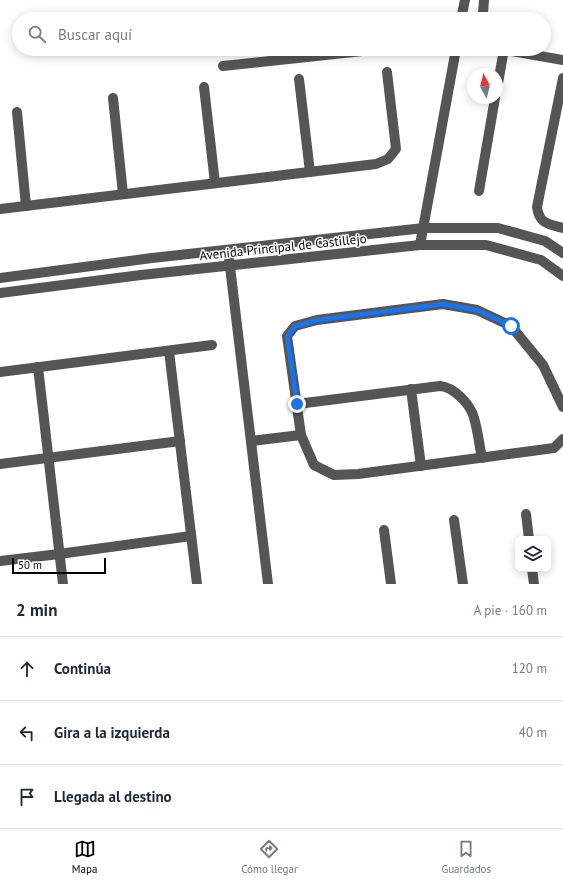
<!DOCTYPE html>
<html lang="es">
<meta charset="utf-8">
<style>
body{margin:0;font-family:"PT Sans",sans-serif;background:#f6f6f7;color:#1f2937}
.controls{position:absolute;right:12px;bottom:12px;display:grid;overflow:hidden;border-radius:8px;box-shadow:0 2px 10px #0003}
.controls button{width:36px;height:36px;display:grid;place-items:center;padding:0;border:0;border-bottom:1px solid #e0e1e3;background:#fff;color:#1f2937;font:20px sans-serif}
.compass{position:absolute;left:467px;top:68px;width:36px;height:36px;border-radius:50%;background:#fff;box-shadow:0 2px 10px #0003;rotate:353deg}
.scale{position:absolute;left:12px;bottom:10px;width:94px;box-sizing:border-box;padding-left:4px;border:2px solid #000;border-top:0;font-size:11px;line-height:14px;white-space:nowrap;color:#000;-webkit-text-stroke:3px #fff;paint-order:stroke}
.stop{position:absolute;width:12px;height:12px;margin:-9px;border:3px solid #1a73e8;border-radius:50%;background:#fff}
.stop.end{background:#1a73e8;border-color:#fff;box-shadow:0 1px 4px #0008}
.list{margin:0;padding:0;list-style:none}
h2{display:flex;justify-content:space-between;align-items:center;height:52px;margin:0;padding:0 16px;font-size:17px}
h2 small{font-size:13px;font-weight:400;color:#747a83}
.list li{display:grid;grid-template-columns:26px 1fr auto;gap:12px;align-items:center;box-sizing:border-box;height:64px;padding:0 16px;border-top:1px solid #e0e1e3}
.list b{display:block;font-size:15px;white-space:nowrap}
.list em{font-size:13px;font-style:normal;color:#747a83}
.icon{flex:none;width:22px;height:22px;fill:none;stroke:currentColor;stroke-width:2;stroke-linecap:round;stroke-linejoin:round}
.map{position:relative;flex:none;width:563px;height:584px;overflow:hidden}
.search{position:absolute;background:#fff;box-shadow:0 2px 10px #0003;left:12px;right:12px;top:12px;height:44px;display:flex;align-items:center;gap:10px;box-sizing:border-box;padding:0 14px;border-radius:22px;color:#747a83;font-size:15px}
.sheet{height:244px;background:#fff}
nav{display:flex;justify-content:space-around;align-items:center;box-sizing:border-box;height:56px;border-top:1px solid #e0e1e3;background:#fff;font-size:11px;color:#747a83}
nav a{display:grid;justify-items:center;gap:2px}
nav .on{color:#000}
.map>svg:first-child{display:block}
</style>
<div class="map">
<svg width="563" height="584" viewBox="0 0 563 584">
<rect width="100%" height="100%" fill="#fff"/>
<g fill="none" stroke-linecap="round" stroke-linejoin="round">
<g stroke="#555" stroke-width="10">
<polyline points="484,0 483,13 486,19"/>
<polyline points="461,19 465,0"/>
<polyline points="499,49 563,60"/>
<polyline points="223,66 381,49"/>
<path d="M563,78L537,207C539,224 549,224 563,228"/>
<polyline points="299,79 310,172"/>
<polyline points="204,87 215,183"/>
<polyline points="497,89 504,49"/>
<polyline points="113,98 123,194"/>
<polyline points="17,112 26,206"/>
<polyline points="479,191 495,98"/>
<polyline points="0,209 376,164 388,159 396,149 387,72"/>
<polyline points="420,245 456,49"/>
<polyline points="228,250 268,584"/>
<polyline points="0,278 152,258 424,228 498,228 545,241 563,253"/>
<polyline points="0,293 141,275 420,245 486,245 541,260 563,276"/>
<polyline points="169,351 197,584"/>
<polyline points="38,367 63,584"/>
<polyline points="0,372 212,345"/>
<polyline points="411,389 421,466"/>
<path d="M297,404L440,386C454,387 471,405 474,418C478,431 479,444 482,458"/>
<polyline points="563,407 543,365 511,326 477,310 443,304 317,320 295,326 287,336 301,435 314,465 334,475 358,474 554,448 563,439"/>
<polyline points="251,441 301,435"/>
<polyline points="0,464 180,441"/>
<polyline points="526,514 529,539"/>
<polyline points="454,520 463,584"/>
<polyline points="384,530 391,584"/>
<polyline points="0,561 59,554 191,536"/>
<polyline points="532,569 534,584"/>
</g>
</g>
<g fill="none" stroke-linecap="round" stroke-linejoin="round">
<polyline stroke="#1a73e8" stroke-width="5" points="297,404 287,336 295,326 317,320 443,304 477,310 511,326"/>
</g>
<g text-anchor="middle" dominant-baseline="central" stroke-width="3" stroke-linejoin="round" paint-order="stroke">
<g font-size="13" fill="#000" stroke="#fff">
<text transform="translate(283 247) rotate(-6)">Avenida Principal de Castillejo</text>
</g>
</g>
</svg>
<div class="controls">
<button><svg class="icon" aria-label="layers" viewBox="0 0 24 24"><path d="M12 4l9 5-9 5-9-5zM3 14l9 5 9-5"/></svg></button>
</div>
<svg class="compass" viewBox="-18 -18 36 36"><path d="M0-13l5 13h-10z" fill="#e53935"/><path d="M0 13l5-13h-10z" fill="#747a83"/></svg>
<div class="scale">50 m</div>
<div class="stop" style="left:511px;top:326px"></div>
<div class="stop end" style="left:297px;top:404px"></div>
<div class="search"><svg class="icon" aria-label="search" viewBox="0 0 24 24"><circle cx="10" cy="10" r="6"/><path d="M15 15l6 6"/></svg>Buscar aquí</div>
</div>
<section class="sheet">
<h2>2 min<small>A pie · 160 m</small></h2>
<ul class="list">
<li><svg class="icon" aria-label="ahead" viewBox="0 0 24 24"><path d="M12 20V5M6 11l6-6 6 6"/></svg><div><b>Continúa</b></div><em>120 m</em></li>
<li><svg class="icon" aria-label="left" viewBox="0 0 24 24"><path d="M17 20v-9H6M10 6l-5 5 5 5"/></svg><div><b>Gira a la izquierda</b></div><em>40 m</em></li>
<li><svg class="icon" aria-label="arrive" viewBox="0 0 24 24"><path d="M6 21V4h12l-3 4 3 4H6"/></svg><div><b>Llegada al destino</b></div></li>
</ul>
</section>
<nav>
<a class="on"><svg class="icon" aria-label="map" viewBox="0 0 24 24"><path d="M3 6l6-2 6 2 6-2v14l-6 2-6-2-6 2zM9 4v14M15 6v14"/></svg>Mapa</a>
<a><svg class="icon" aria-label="directions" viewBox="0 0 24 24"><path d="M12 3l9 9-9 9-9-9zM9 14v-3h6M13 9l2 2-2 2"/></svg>Cómo llegar</a>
<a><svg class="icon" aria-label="saved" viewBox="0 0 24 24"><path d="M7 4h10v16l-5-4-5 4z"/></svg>Guardados</a>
</nav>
